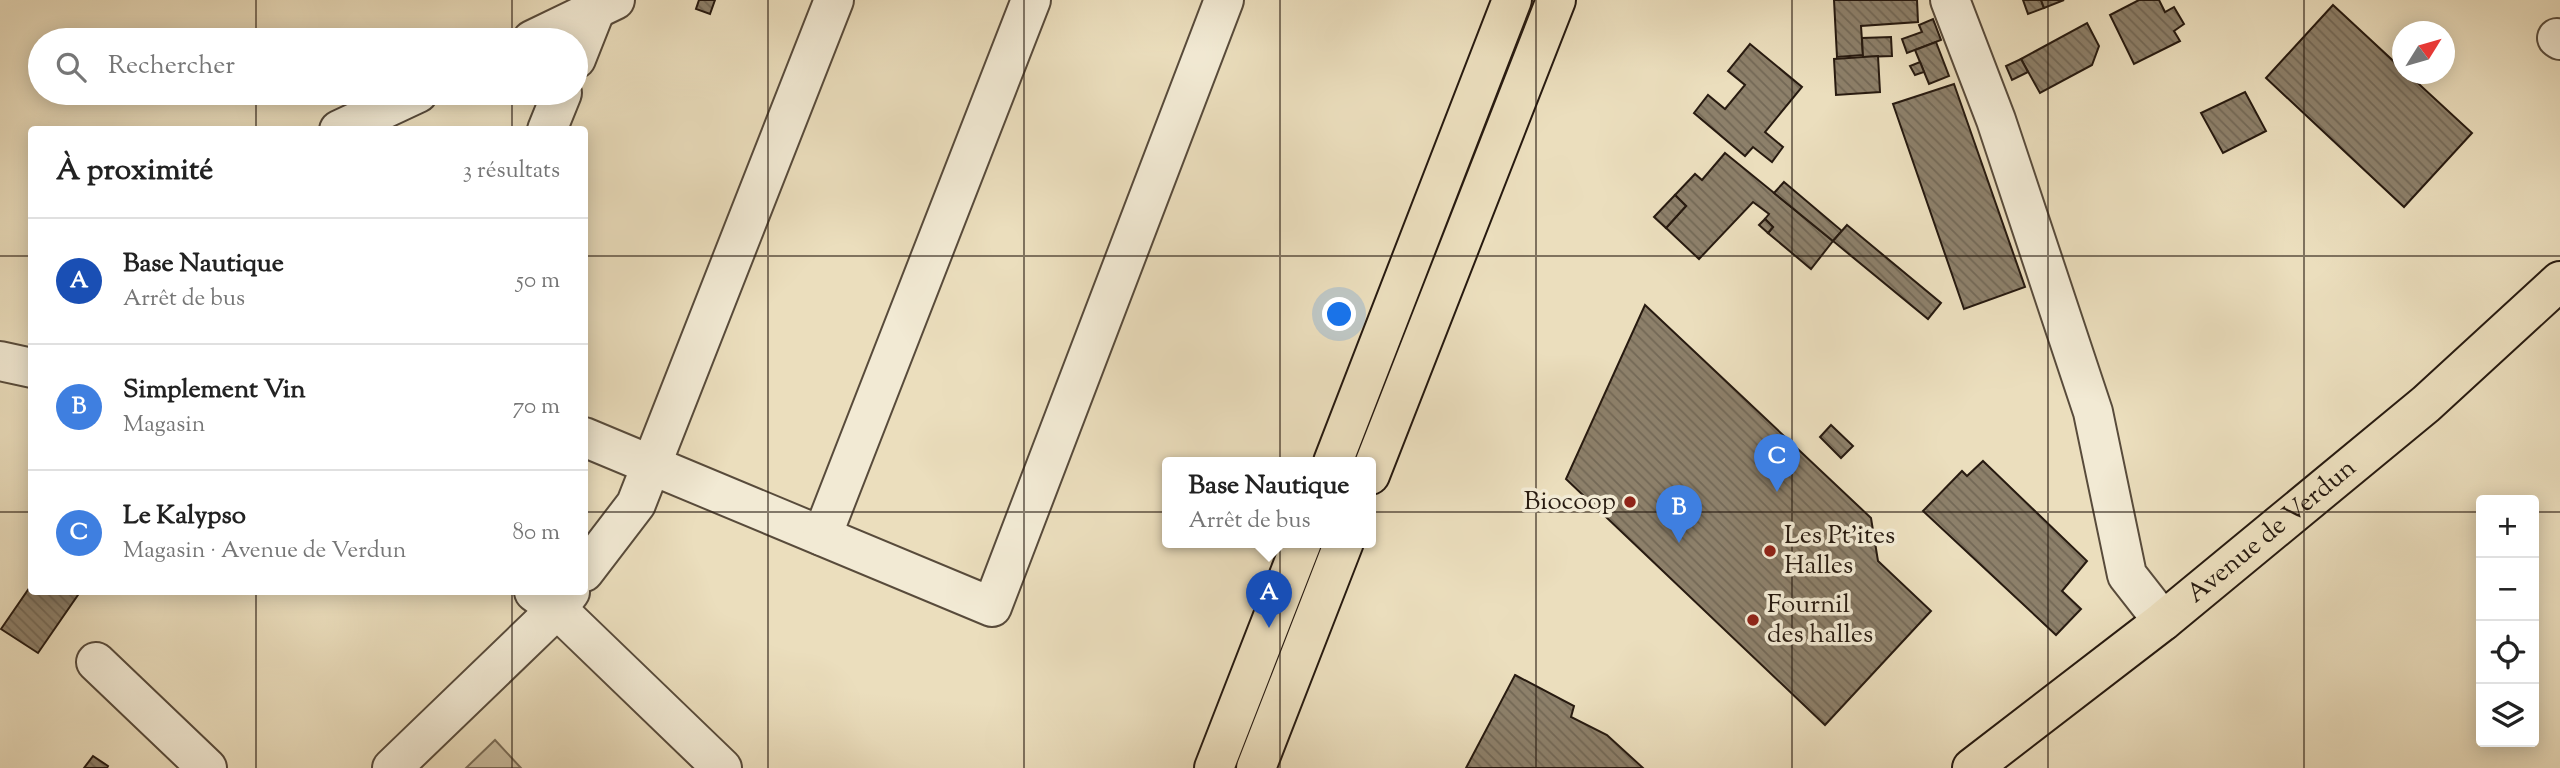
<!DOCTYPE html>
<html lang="fr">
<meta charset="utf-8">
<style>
body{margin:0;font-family:"Sorts Mill Goudy",serif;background:#f6f6f6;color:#222}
.controls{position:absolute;right:21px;bottom:21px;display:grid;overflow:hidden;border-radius:7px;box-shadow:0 4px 18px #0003}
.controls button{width:63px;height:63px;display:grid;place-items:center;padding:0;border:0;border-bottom:2px solid #e0e0e0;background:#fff;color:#222;font:35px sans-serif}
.compass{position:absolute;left:2392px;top:21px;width:63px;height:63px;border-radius:50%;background:#fff;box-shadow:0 4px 18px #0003;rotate:53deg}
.you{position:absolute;left:1340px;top:315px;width:24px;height:24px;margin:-18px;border:5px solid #fff;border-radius:50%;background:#1a73e8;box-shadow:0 0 0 10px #1a73e833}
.badge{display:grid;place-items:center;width:46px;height:46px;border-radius:50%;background:#0f766e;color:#fff;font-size:23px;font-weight:700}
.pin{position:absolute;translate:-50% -58px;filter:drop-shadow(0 2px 4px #0008)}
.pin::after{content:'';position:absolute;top:37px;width:24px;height:21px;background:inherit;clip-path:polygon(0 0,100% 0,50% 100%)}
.popup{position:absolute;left:1162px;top:457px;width:214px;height:91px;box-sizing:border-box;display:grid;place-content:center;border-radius:7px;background:#fff;filter:drop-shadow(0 2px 5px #0005);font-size:23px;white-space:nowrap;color:#767676}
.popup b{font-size:26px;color:#222}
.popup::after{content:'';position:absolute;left:50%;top:100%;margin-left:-14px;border:14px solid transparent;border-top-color:#fff}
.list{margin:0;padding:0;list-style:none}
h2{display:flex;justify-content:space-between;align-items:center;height:91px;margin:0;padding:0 28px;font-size:30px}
h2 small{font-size:23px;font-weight:400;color:#767676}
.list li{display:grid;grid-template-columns:46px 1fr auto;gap:21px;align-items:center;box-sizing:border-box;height:126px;padding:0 28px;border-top:2px solid #e0e0e0}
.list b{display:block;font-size:26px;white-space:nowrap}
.list p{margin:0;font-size:23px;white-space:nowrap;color:#767676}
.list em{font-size:23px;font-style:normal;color:#767676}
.icon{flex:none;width:38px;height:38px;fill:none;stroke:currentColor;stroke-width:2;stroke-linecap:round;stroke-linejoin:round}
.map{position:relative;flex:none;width:2560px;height:768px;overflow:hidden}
.search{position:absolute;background:#fff;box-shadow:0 4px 18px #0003;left:28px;top:28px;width:560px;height:77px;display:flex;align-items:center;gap:18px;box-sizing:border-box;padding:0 24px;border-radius:38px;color:#767676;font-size:26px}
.panel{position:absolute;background:#fff;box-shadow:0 4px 18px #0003;left:28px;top:126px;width:560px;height:469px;border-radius:7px}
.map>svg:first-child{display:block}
</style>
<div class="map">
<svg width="2560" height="768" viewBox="0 0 2560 768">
<defs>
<pattern id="building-back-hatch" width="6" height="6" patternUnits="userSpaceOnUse" patternTransform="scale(1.75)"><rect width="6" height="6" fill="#8d806a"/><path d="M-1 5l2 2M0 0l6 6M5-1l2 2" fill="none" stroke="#736856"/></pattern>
</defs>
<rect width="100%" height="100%" fill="#ebdebd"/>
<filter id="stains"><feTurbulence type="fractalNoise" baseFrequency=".00286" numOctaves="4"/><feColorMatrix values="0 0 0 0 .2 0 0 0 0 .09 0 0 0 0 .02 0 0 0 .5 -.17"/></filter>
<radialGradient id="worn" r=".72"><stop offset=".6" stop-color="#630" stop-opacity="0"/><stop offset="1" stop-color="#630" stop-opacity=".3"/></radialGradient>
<polygon fill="#cabda0" stroke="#786c58" stroke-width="2" points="495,740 521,768 466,768"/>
<g fill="url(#building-back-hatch)" stroke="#271a10" stroke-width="2">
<polygon points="699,0 715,0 710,14 696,9"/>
<polygon points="1834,0 1917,0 1918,22 1861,26 1863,55 1837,57"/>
<polygon points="2023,0 2041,0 2044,8 2028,14"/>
<polygon points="2041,0 2064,0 2044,8"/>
<polygon points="2139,0 2159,0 2165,12 2174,7 2184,24 2174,31 2180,41 2134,64 2110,15"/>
<polygon points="2333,5 2402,69 2402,74 2408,74 2472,133 2404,207 2266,78"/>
<polygon points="1933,19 1941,40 1907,53 1902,39 1922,32 1919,25"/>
<polygon points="2087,23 2099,46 2092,65 2040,93 2021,59"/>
<polygon points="1891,37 1892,56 1863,57 1862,38"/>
<polygon points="1936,42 1949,76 1929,84 1915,50"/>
<polygon points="1750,44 1802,87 1765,132 1783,147 1772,162 1753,147 1745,156 1694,113 1708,95 1725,109 1745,85 1728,71"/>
<polygon points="1878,56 1880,92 1836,95 1834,59"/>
<polygon points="2021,59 2028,72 2012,80 2006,66"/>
<polygon points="1920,62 1924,72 1915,75 1910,66"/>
<polygon points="1954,84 2025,287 1964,309 1893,104"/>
<polygon points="2245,92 2266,131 2223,153 2201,113"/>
<polygon points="1725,153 1833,241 1811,269 1768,233 1773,227 1765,219 1769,214 1753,202 1699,259 1666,228 1686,206 1675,195 1695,174 1702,180"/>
<polygon points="1784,182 1842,231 1833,241 1774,193"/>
<polygon points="1675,195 1686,206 1666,228 1654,217"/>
<polygon points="1765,219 1773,227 1768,233 1759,225"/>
<polygon points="1847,225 1941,303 1928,319 1833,241"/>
<polygon points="1645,305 1871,518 1878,561 1931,611 1825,725 1566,479"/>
<polygon points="1831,425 1853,446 1841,458 1820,437"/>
<polygon points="1983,461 2087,561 2062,591 2081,609 2056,635 1923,511 1962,471 1967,476"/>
<polygon points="32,584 32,592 80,592 38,653 1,629"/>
<polygon points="1515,675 1574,706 1571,717 1607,735 1643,768 1466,768"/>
<polygon points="93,756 108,766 107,768 84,768"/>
</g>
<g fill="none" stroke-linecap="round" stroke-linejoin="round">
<g stroke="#584b3b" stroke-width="42">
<g id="minor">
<polyline points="1950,0 1996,120 2093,412 2127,575 2163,621"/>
<polyline points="2557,38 2560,40"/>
<polyline points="532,40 615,0"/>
<polyline points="576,59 595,11"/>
<polyline points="339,130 418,93"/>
<polyline points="547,130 562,93"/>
<polyline points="0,361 32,368"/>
<polyline points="584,437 992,607 1224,0"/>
<polyline points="822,536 1031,0"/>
<polyline points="584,572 636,504 834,0"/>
<polyline points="534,592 557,609 722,768"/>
<polyline points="96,662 207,768"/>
<polyline points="392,768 557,609 570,592"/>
</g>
</g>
<g stroke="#271a10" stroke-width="42">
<g id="major">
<polyline points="1333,462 1512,0"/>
<polyline points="1370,475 1556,0"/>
<polyline points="1214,768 1302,542"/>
<polyline points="1256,768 1344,542"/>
<path id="s1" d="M1972,768L2163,621L2426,404L2560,281"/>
</g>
</g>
<use href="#minor" stroke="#f2ead4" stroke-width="38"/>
<use href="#major" stroke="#ebdebd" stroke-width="38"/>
</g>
<path fill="none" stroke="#271a10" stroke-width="2" stroke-opacity="0.55" d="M256,0V40M512,0V40M768,0V768M1024,0V768M1280,0V768M1536,0V768M1792,0V768M2048,0V768M2304,0V768M256,93V130M512,93V130M0,256H32M584,256H2560M0,512H32M584,512H2481M2534,512H2560M256,592V768M512,592V768"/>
<g fill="#8f2418" stroke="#f2ead4" stroke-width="2.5">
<circle cx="1630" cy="502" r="7"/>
<circle cx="1770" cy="551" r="7"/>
<circle cx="1753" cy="620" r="7"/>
</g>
<g text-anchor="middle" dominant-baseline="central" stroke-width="7" stroke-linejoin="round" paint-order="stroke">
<g font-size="26" fill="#271a10" stroke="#f2ead4" text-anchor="start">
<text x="1616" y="502" text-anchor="end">Biocoop</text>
<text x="1784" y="536">Les Pt'ites<tspan x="1784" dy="30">Halles</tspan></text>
<text x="1767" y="605">Fournil<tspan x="1767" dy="30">des halles</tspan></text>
</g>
<g font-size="26" fill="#271a10" stroke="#f2ead4">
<text stroke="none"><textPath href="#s1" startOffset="382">Avenue de Verdun</textPath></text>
</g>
</g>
<rect width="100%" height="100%" filter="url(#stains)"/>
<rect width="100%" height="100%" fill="url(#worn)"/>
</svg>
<div class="controls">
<button>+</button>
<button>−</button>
<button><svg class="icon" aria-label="locate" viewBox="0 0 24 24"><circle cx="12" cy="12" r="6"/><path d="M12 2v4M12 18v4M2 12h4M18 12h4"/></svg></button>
<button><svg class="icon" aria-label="layers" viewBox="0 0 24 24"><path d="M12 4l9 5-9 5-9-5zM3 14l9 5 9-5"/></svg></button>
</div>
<svg class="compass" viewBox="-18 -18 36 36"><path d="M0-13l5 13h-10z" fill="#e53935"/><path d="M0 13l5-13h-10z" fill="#767676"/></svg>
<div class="you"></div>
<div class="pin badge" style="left:1269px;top:628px;background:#1a4fb4">A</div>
<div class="popup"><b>Base Nautique</b>Arrêt de bus</div>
<div class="pin badge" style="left:1679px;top:543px;background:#3f7fe0">B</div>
<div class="pin badge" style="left:1777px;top:492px;background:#3f7fe0">C</div>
<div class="search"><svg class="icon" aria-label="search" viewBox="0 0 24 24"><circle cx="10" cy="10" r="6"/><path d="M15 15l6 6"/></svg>Rechercher</div>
<section class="panel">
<h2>À proximité<small>3 résultats</small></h2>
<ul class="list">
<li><span class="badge" style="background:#1a4fb4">A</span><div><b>Base Nautique</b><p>Arrêt de bus</p></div><em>50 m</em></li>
<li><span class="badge" style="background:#3f7fe0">B</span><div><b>Simplement Vin</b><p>Magasin</p></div><em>70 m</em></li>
<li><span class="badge" style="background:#3f7fe0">C</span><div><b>Le Kalypso</b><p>Magasin · Avenue de Verdun</p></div><em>80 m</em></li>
</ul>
</section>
</div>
